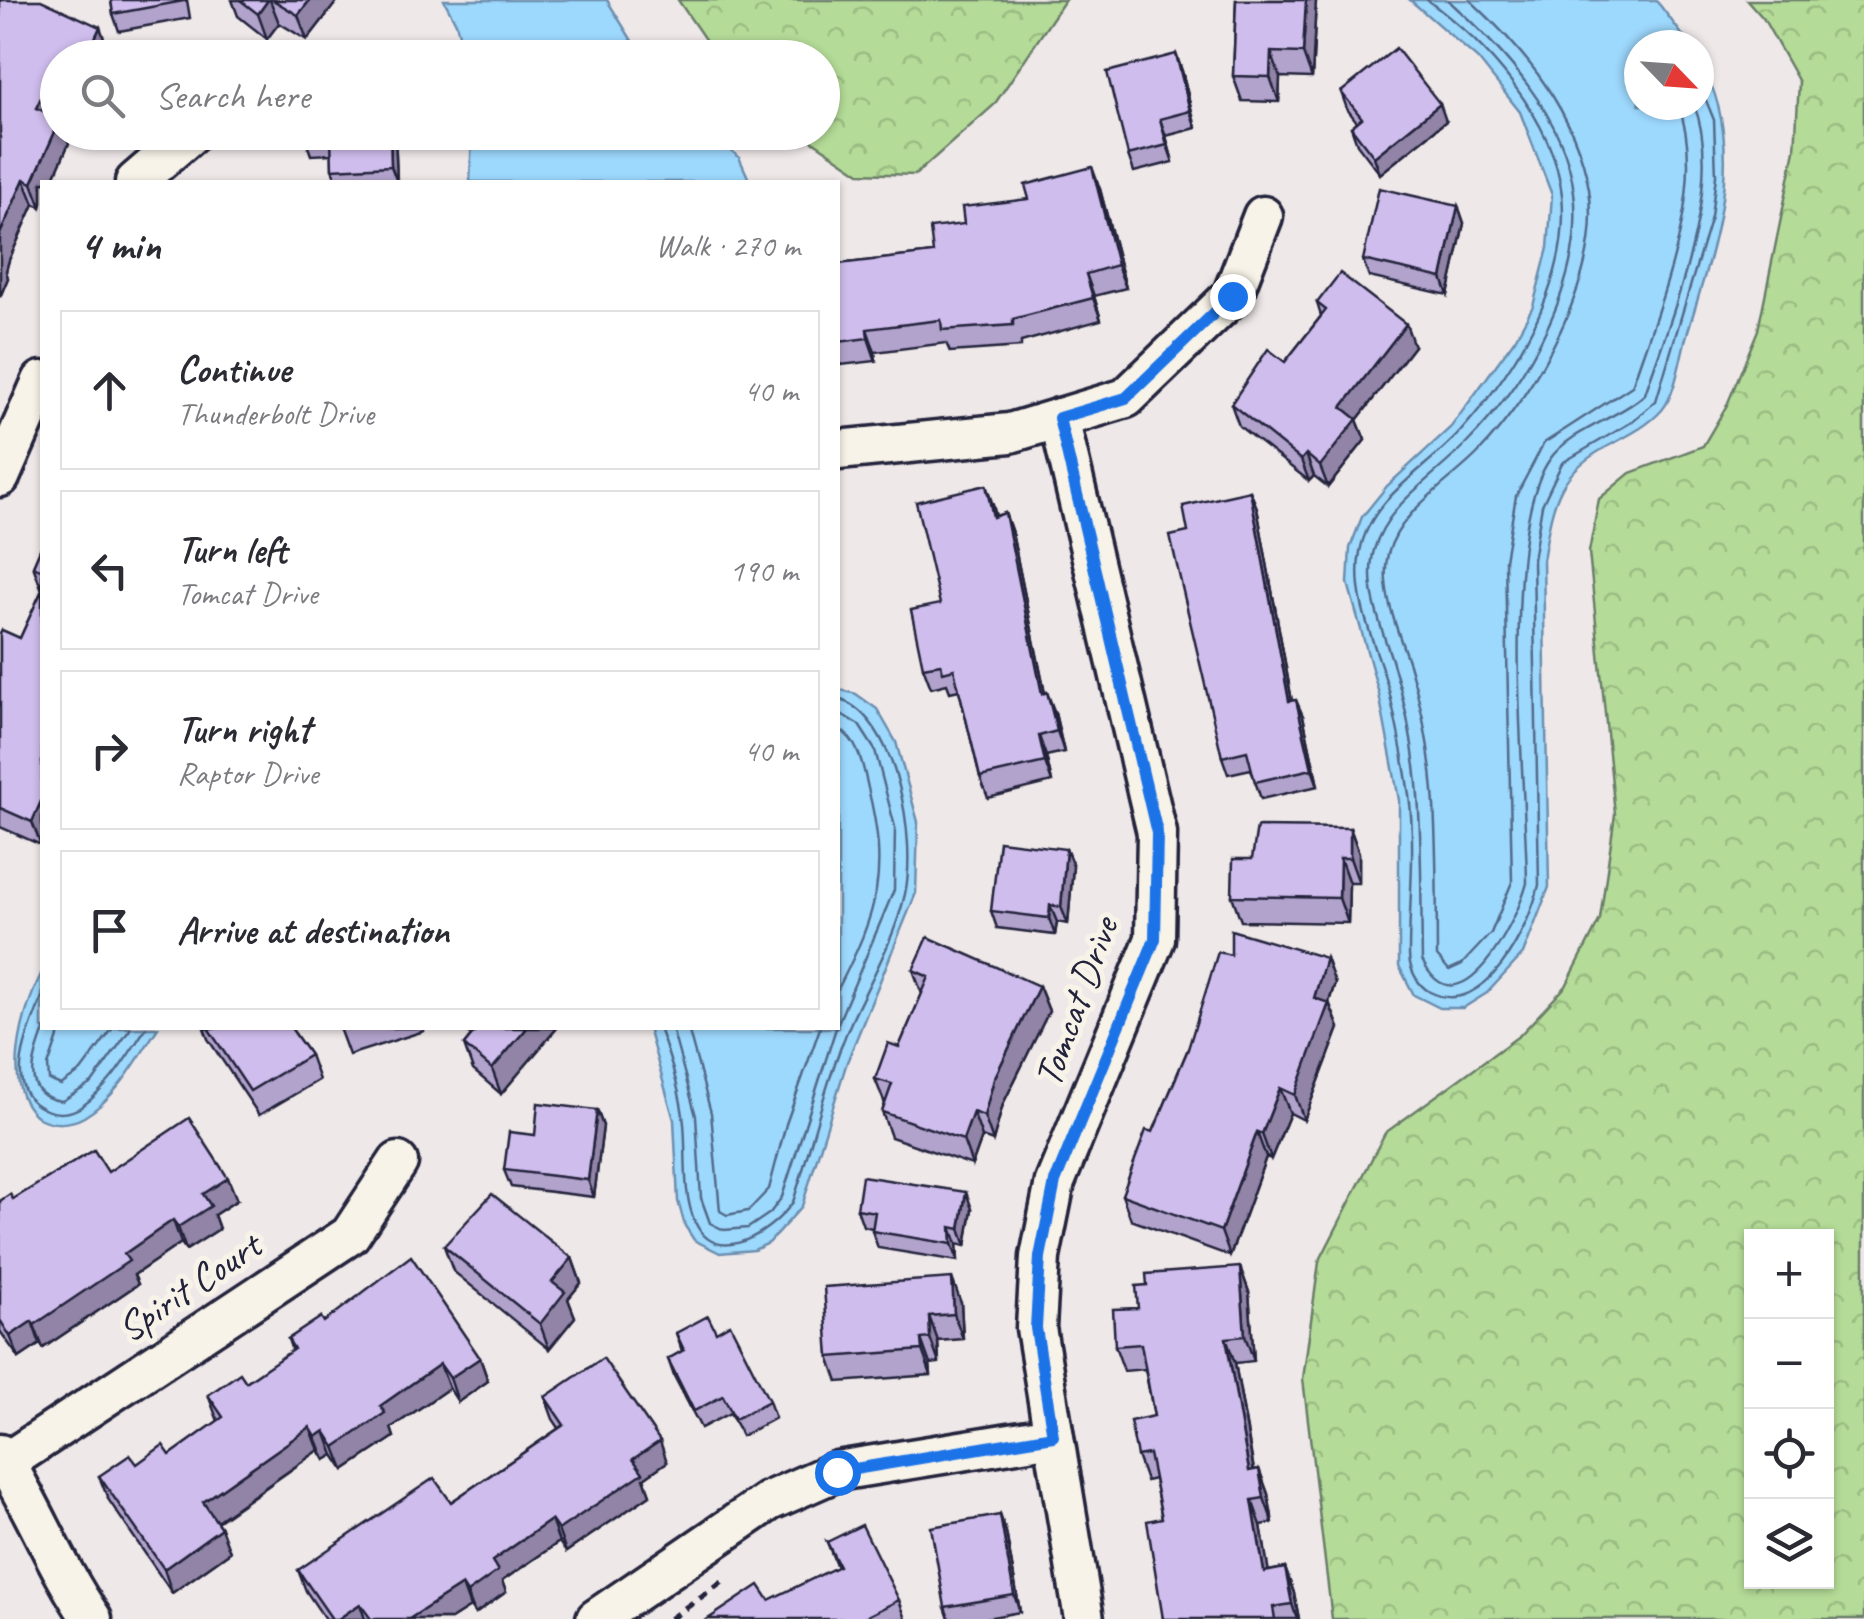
<!DOCTYPE html>
<meta charset="utf-8">
<style>
body{margin:0;font-family:Caveat,sans-serif;background:#f2f2f3;color:#2b2b33}
.controls{position:absolute;right:30px;bottom:30px;display:grid;overflow:hidden;border-radius:0px;box-shadow:0 2px 8px #0004}
.controls button{width:90px;height:90px;display:grid;place-items:center;padding:0;border:0;border-bottom:2px solid #e1e1e2;background:#fff;color:#2b2b33;font:50px sans-serif}
.compass{position:absolute;left:1624px;top:30px;width:90px;height:90px;border-radius:50%;background:#fff;box-shadow:0 2px 8px #0004;rotate:115deg}
.stop{position:absolute;width:30px;height:30px;margin:-22px;border:8px solid #1a73e8;border-radius:50%;background:#fff}
.stop.end{background:#1a73e8;border-color:#fff;box-shadow:0 2px 10px #0008}
.list{margin:0;padding:0;list-style:none}
h2{display:flex;justify-content:space-between;align-items:center;height:130px;margin:0;padding:0 40px;font-size:42px}
h2 small{font-size:32px;font-weight:400;color:#7c7c81}
.list li{display:grid;grid-template-columns:65px 1fr auto;gap:30px;align-items:center;box-sizing:border-box;height:160px;margin:0 20px 20px;padding:0 20px;border:2px solid #e1e1e2;border-radius:0px}
.list b{display:block;font-size:38px;white-space:nowrap}
.list p{margin:0;font-size:32px;white-space:nowrap;color:#7c7c81}
.list em{font-size:32px;font-style:normal;color:#7c7c81}
.icon{flex:none;width:55px;height:55px;fill:none;stroke:currentColor;stroke-width:2;stroke-linecap:round;stroke-linejoin:round}
.map{position:relative;flex:none;width:1864px;height:1619px;overflow:hidden}
.search{position:absolute;background:#fff;box-shadow:0 2px 8px #0004;left:40px;top:40px;width:800px;height:110px;display:flex;align-items:center;gap:25px;box-sizing:border-box;padding:0 35px;border-radius:55px;color:#7c7c81;font-size:38px}
.panel{position:absolute;background:#fff;box-shadow:0 2px 8px #0004;left:40px;top:180px;width:800px;height:850px;border-radius:0px}
.map>svg:first-child{display:block}
</style>
<div class="map">
<svg width="1864" height="1619" viewBox="0 0 1864 1619">
<defs>
<pattern id="forest-crowns" width="20" height="18" patternUnits="userSpaceOnUse" patternTransform="scale(2.5)"><rect width="20" height="18" fill="#b4db97"/><path d="M2 6a3 3 0 1 1 6 0M12 15a3 3 0 1 1 6 0" fill="none" stroke="#9abc83"/></pattern>
</defs>
<rect width="100%" height="100%" fill="#efe8e9"/>
<filter id="ink" filterUnits="userSpaceOnUse"><feTurbulence type="fractalNoise" baseFrequency=".01" numOctaves="2"/><feDisplacementMap in="SourceGraphic" scale="20" xChannelSelector="R" yChannelSelector="G"/><feConvolveMatrix kernelMatrix="1 2 1 2 8 2 1 2 1" color-interpolation-filters="sRGB"/></filter>
<g filter="url(#ink)">
<g fill="url(#forest-crowns)" stroke="#6b7e69" stroke-width="2.5" fill-rule="evenodd">
<polygon points="678,0 1065,0 994,105 915,175 860,173 801,133 822,132 822,58 717,57"/>
<path d="M1747,0H1864V1619H1332L1303,1379L1319,1262L1385,1133L1520,1035L1566,986L1600,919L1615,814L1589,552L1599,499L1630,473L1703,446L1727,405L1758,330L1795,150L1799,82L1763,18ZM1752,1236H1826V1582H1752Z"/>
</g>
<g fill="#9dd8fd" stroke="#6c8faf" stroke-width="2.5">
<polygon points="444,0 607,0 642,57 465,57 456,23"/>
<path d="M1410,0H1656L1690,45H1639V105H1699V59C1751,150 1713,246 1686,338C1680,359 1676,393 1662,410C1649,425 1629,435 1612,444C1556,472 1553,502 1543,560L1549,887L1523,954L1487,993L1463,1008H1440L1414,995L1399,966V800L1379,694L1348,583L1350,548L1362,517L1387,486L1451,427L1515,339L1533,306L1548,248L1552,195L1520,112L1478,59Z"/>
<polygon points="472,132 710,133 739,157 750,182 470,182"/>
<polygon points="838,689 856,694 877,709 896,742 918,822 916,893 847,1062 802,1206 769,1243 754,1250 720,1253 694,1240 685,1226 678,1201 674,1120 648,1028 838,1028"/>
<path d="M42,972V1028H158C137,1059 118,1097 84,1117C70,1125 52,1125 39,1118C0,1090 22,1013 42,972Z"/>
</g>
<g fill="none" stroke-linecap="round" stroke-linejoin="round">
<g stroke="#536b89" stroke-width="2.5">
<path d="M1427,0C1486,43 1554,118 1562,195C1571,282 1516,369 1460,432C1426,470 1370,497 1360,552C1351,599 1377,646 1389,691C1397,725 1404,761 1409,795C1416,847 1409,902 1409,954C1409,968 1417,985 1430,992C1485,1020 1529,927 1539,885L1533,560L1542,505L1562,463L1630,423L1656,401L1711,217L1716,176L1714,120L1699,83"/>
<path d="M1448,0C1503,50 1565,115 1574,192C1585,282 1527,381 1467,443C1435,477 1387,503 1374,550C1364,585 1381,627 1392,660C1426,768 1420,851 1422,960C1459,1036 1517,921 1527,883C1526,786 1498,532 1550,459C1571,429 1618,419 1645,394C1671,317 1726,184 1694,105"/>
<path d="M1470,0C1525,51 1576,112 1589,189C1603,275 1536,393 1478,453C1448,484 1400,510 1388,554C1379,588 1398,631 1409,664C1440,762 1436,854 1437,956L1449,970L1462,964L1491,933L1512,882L1505,560L1516,496L1544,443L1632,386C1658,308 1710,184 1678,105"/>
<polyline points="838,712 859,725 875,750 895,827 894,890 838,1023"/>
<path d="M838,728C859,741 863,765 868,788C889,873 878,911 838,989"/>
<path d="M42,997C30,1030 0,1089 44,1109C56,1115 70,1114 81,1107C110,1087 127,1056 146,1028"/>
<path d="M45,1028C34,1056 19,1096 62,1101L92,1083L131,1028"/>
<polyline points="61,1028 48,1066 49,1080 61,1085 81,1071 113,1028"/>
<path d="M659,1028C670,1058 681,1091 684,1124C687,1155 682,1193 695,1222C718,1271 775,1228 793,1202C813,1141 826,1078 852,1020C871,979 895,938 905,894C917,840 897,716 838,699"/>
<polyline points="672,1028 696,1116 701,1198 710,1223 724,1230 748,1228 770,1213 782,1197 836,1028"/>
<polyline points="688,1028 711,1113 720,1211 727,1215 748,1211 769,1189 786,1124 820,1028"/>
</g>
<g stroke="#22223b" stroke-width="45">
<g id="street">
<polyline points="135,182 193,132"/>
<polyline points="1059,418 1157,833 1155,939 1055,1182 1040,1257 1036,1328 1084,1619"/>
<polyline points="838,450 1010,433 1126,398 1232,296 1263,216"/>
<polyline points="0,477 42,381"/>
<path d="M0,1454C34,1508 56,1567 92,1619"/>
<polyline points="5,1463 350,1235 398,1162"/>
<polyline points="596,1619 769,1501 837,1471 1053,1436"/>
</g>
</g>
<polyline stroke="#22223b" stroke-width="6" stroke-dasharray="10 8" stroke-linecap="butt" points="670,1619 722,1582"/>
<use href="#street" stroke="#f7f3e8" stroke-width="38"/>
</g>
<g fill="#b2a3cc" stroke="#22223b" stroke-width="2.5">
<polygon points="0,0 109,52 106,58 58,58 58,107 54,115 58,132 65,132 69,143 52,182 42,182 42,203 41,207 34,204 9,260 6,271 8,278 0,297"/>
<polygon points="111,0 187,0 190,18 119,31 113,14"/>
<polygon points="232,0 338,0 307,40 279,23 267,39 238,16"/>
<polygon points="1236,0 1316,0 1312,78 1280,77 1279,102 1242,101 1233,76"/>
<polygon points="1176,54 1182,71 1196,128 1166,136 1173,162 1134,172 1128,155"/>
<polygon points="1341,92 1446,121 1380,174 1357,144 1351,127 1357,122 1347,109"/>
<polygon points="305,132 395,132 397,182 337,182 332,169 332,154 311,155 305,138"/>
<polygon points="1100,189 1126,288 1094,296 1101,320 1021,342 1021,347 950,352 946,343 875,352 876,361 841,365 839,360 838,360 838,264 933,253 964,224"/>
<polygon points="1458,206 1464,223 1448,295 1369,277 1363,260"/>
<polygon points="1317,303 1414,346 1357,420 1365,440 1328,487 1314,476 1309,481 1239,426 1231,404 1285,362 1321,316"/>
<polygon points="1250,491 1257,508 1292,701 1303,716 1318,786 1261,799 1251,769 1228,774 1222,757 1188,532"/>
<polygon points="993,505 996,516 1005,513 1012,533 1045,693 1055,713 1064,752 1046,756 1052,782 988,798 980,777 959,690 950,692 947,684 931,688 923,667 940,604"/>
<polygon points="42,545 42,590 33,566"/>
<polygon points="42,590 42,841 41,845 0,827 0,634 20,638"/>
<polygon points="1350,828 1359,853 1359,883 1349,883 1348,923 1241,921 1232,896"/>
<polygon points="1066,849 1073,866 1068,924 1057,922 1055,935 997,928 991,911"/>
<polygon points="913,970 1039,986 1049,1011 1003,1104 993,1141 982,1137 972,1165 891,1137 882,1112 885,1104 875,1079 899,1047 922,994"/>
<polygon points="1335,983 1329,1002 1339,1028 1304,1120 1290,1113 1271,1159 1266,1157 1230,1256 1131,1220 1122,1195 1153,1132 1188,1049"/>
<polygon points="204,1028 291,1028 310,1055 319,1080 259,1115 208,1039"/>
<polygon points="339,1028 424,1028 424,1031 349,1055"/>
<polygon points="463,1028 557,1028 501,1094 473,1070 464,1045 471,1036"/>
<polygon points="597,1110 603,1126 594,1197 511,1187 504,1170 535,1135"/>
<polygon points="108,1172 237,1200 214,1215 219,1229 186,1250 181,1243 134,1275 138,1284 43,1348 40,1344 19,1358 0,1331 0,1201 13,1199"/>
<polygon points="857,1209 972,1209 966,1246 957,1244 958,1261 878,1248 872,1231 872,1228 863,1226"/>
<polygon points="444,1246 572,1258 581,1283 568,1299 575,1317 549,1349 453,1271"/>
<polygon points="1240,1267 1249,1292 1254,1361 1235,1363 1254,1470 1259,1469 1268,1494 1273,1523 1261,1525 1268,1571 1285,1568 1294,1593 1299,1619 1163,1619 1162,1518 1154,1479 1146,1481 1137,1456 1154,1416 1145,1369 1124,1371 1115,1346 1138,1308 1147,1285"/>
<polygon points="961,1303 963,1339 938,1341 939,1363 930,1364 931,1375 838,1382 829,1357"/>
<polygon points="324,1322 480,1358 488,1381 458,1402 449,1388 391,1428 394,1437 344,1470 334,1455 325,1460 319,1450 217,1522 221,1528 230,1552 172,1593 108,1499 99,1476 170,1455 218,1421 208,1395 246,1382 292,1351 288,1339"/>
<polygon points="716,1332 769,1401 775,1418 742,1436 730,1413 701,1428 674,1376 668,1359 682,1351 676,1333"/>
<polygon points="545,1397 667,1462 644,1478 650,1495 566,1552 559,1542 502,1581 506,1592 475,1614 470,1607 451,1619 325,1619 306,1591 298,1570 451,1502 559,1428 553,1419"/>
<polygon points="1000,1515 1006,1532 1020,1612 981,1619 949,1619 945,1607"/>
<polygon points="827,1542 899,1600 906,1619 708,1619 769,1600 837,1567"/>
</g>
<g fill="#9184a6" stroke="#22223b" stroke-width="2.5">
<polygon points="268,0 270,0 279,23 267,39 258,14"/>
<polygon points="310,0 338,0 307,40 298,15"/>
<polygon points="1306,0 1316,0 1312,78 1303,53"/>
<polygon points="100,27 109,52 106,58 86,58"/>
<polygon points="1271,52 1280,77 1279,102 1270,77"/>
<polygon points="1176,54 1182,71 1196,128 1190,111"/>
<polygon points="58,62 58,107 45,133 36,108"/>
<polygon points="1440,104 1446,121 1380,174 1374,157"/>
<polygon points="1160,119 1166,136 1173,162 1167,145"/>
<polygon points="58,125 58,132 65,132 69,143 52,182 42,182 42,203 41,207 32,183"/>
<polygon points="390,132 395,132 397,182 391,166"/>
<polygon points="1092,167 1100,189 1126,288 1117,265"/>
<polygon points="24,179 34,204 9,260 6,271 8,278 0,297 0,234"/>
<polygon points="1458,206 1464,223 1448,295 1442,278"/>
<polygon points="1086,274 1094,296 1101,320 1093,298"/>
<polygon points="1406,324 1414,346 1357,420 1365,440 1328,487 1320,466 1342,407"/>
<polygon points="867,329 875,352 876,361 868,338"/>
<polygon points="1306,454 1314,476 1309,481 1301,460"/>
<polygon points="986,485 993,505 1000,537 993,517"/>
<polygon points="1250,491 1257,508 1295,718 1289,701"/>
<polygon points="1005,513 1012,533 1049,714 1042,694"/>
<polygon points="1047,692 1055,713 1064,752 1057,731"/>
<polygon points="1296,700 1303,716 1318,786 1312,769"/>
<polygon points="1039,736 1046,756 1052,782 1045,762"/>
<polygon points="42,799 42,841 41,845 32,822"/>
<polygon points="1350,828 1359,853 1359,883 1350,858"/>
<polygon points="1066,849 1073,866 1068,924 1061,907"/>
<polygon points="1340,858 1349,883 1348,923 1339,898"/>
<polygon points="1050,905 1057,922 1055,935 1049,918"/>
<polygon points="1326,958 1335,983 1326,1011 1329,1003 1339,1028 1304,1120 1295,1095 1314,998"/>
<polygon points="1039,986 1049,1011 1003,1104 993,1141 984,1116 994,1079"/>
<polygon points="527,1028 557,1028 501,1094 492,1069"/>
<polygon points="1280,1088 1290,1113 1271,1159 1262,1134"/>
<polygon points="597,1110 603,1126 594,1197 588,1180"/>
<polygon points="973,1112 982,1137 972,1165 963,1140"/>
<polygon points="1257,1132 1266,1157 1230,1256 1221,1231"/>
<polygon points="228,1178 237,1200 214,1215 219,1229 186,1250 178,1227 203,1194"/>
<polygon points="966,1192 972,1209 966,1246 960,1229"/>
<polygon points="173,1220 181,1243 134,1275 138,1284 43,1348 34,1325 124,1254"/>
<polygon points="951,1227 957,1244 958,1261 952,1244"/>
<polygon points="572,1258 581,1283 568,1299 575,1317 549,1349 540,1324 552,1282"/>
<polygon points="1240,1267 1249,1292 1254,1361 1245,1336"/>
<polygon points="952,1278 961,1303 963,1339 954,1314"/>
<polygon points="929,1316 938,1341 939,1363 930,1338"/>
<polygon points="32,1321 40,1344 19,1358 10,1336"/>
<polygon points="1226,1338 1235,1363 1258,1495 1249,1471"/>
<polygon points="921,1339 930,1364 931,1375 922,1350"/>
<polygon points="480,1358 488,1381 458,1402 450,1378"/>
<polygon points="440,1364 449,1388 391,1428 394,1437 344,1470 335,1447 380,1406"/>
<polygon points="310,1427 319,1450 211,1525 203,1502"/>
<polygon points="325,1431 334,1455 325,1460 316,1437"/>
<polygon points="660,1441 667,1462 644,1478 650,1495 566,1552 558,1530 633,1459"/>
<polygon points="1259,1469 1268,1494 1273,1523 1264,1498"/>
<polygon points="1252,1500 1261,1525 1273,1597 1264,1572"/>
<polygon points="1000,1515 1006,1532 1020,1612 1014,1595"/>
<polygon points="551,1520 559,1542 502,1581 506,1592 475,1614 467,1593 492,1561"/>
<polygon points="221,1528 230,1552 172,1593 164,1569"/>
<polygon points="1285,1568 1294,1593 1299,1619 1297,1619 1292,1604"/>
<polygon points="462,1585 470,1607 451,1619 409,1619"/>
<polygon points="360,1604 365,1619 338,1619"/>
</g>
<g fill="#cfbded" stroke="#22223b" stroke-width="2.5">
<polygon points="0,0 41,0 100,27 86,58 77,58 63,51 60,58 58,58 58,62 36,108 58,117 58,125 32,183 24,179 0,234"/>
<polygon points="111,0 183,0 184,1 113,14"/>
<polygon points="240,0 268,0 258,14"/>
<polygon points="273,0 310,0 298,15"/>
<polygon points="1236,0 1306,0 1303,53 1271,52 1270,77 1233,76"/>
<polygon points="1396,48 1440,104 1374,157 1351,127 1362,118 1341,92"/>
<polygon points="1176,54 1190,111 1160,119 1167,145 1128,155 1107,72"/>
<polygon points="305,132 390,132 391,166 332,169 331,137 305,138"/>
<polygon points="1092,167 1117,265 1086,274 1093,298 1013,319 1013,325 942,330 941,320 867,329 868,338 838,342 838,264 933,253 930,228 964,224 962,207 1029,199 1025,185"/>
<polygon points="1379,188 1458,206 1442,278 1363,260"/>
<polygon points="1340,273 1406,324 1342,407 1357,419 1320,466 1306,454 1301,460 1231,404 1268,349 1285,362 1326,310 1317,303"/>
<polygon points="986,485 993,517 1005,513 1042,694 1047,692 1057,731 1039,736 1045,762 980,777 954,669 943,672 941,664 923,667 911,610 940,604 916,502"/>
<polygon points="1250,491 1289,701 1296,700 1312,769 1255,782 1247,751 1222,757 1170,536 1188,532 1183,506"/>
<polygon points="42,545 42,570 33,566"/>
<polygon points="42,590 42,799 32,822 0,808 0,634 2,630 20,638"/>
<polygon points="1257,827 1350,828 1350,858 1340,858 1339,898 1232,896 1233,859 1252,859"/>
<polygon points="999,841 1066,849 1061,907 1050,905 1049,918 991,911"/>
<polygon points="1231,930 1326,958 1314,998 1329,1003 1295,1095 1280,1088 1262,1134 1257,1132 1221,1231 1122,1195 1146,1130 1153,1132 1188,1049 1218,952 1231,955"/>
<polygon points="928,937 1039,986 994,1079 984,1116 973,1112 963,1140 882,1112 892,1084 875,1079 888,1043 899,1047 929,977 913,970"/>
<polygon points="208,1028 291,1028 310,1055 250,1091"/>
<polygon points="478,1028 527,1028 492,1069 464,1045"/>
<polygon points="538,1103 597,1110 588,1180 504,1170 509,1132 535,1135"/>
<polygon points="189,1118 228,1178 203,1194 211,1206 178,1227 173,1220 124,1254 129,1261 34,1325 32,1321 10,1336 0,1320 0,1201 10,1194 13,1199 94,1150 108,1172"/>
<polygon points="862,1176 966,1192 960,1229 951,1227 952,1244 872,1231 875,1212 857,1209"/>
<polygon points="492,1194 572,1258 552,1282 565,1292 540,1324 444,1246"/>
<polygon points="411,1256 480,1358 450,1378 440,1364 380,1406 385,1413 335,1447 325,1431 316,1437 310,1427 203,1502 221,1528 164,1569 99,1476 130,1455 137,1464 163,1445 170,1455 223,1417 208,1395 240,1373 246,1382 294,1349 288,1339 321,1317 324,1322"/>
<polygon points="1240,1267 1245,1336 1226,1338 1249,1471 1259,1469 1264,1498 1252,1500 1264,1572 1285,1568 1292,1604 1273,1607 1275,1619 1163,1619 1147,1521 1162,1518 1149,1454 1137,1456 1130,1421 1154,1416 1141,1344 1115,1346 1113,1309 1138,1308 1136,1286 1147,1285 1146,1274"/>
<polygon points="952,1278 954,1314 929,1316 930,1338 921,1339 922,1350 829,1357 824,1287"/>
<polygon points="708,1316 716,1332 730,1324 769,1401 735,1419 723,1396 694,1411 668,1359 684,1350 676,1333"/>
<polygon points="603,1358 660,1441 633,1459 643,1473 558,1530 551,1520 492,1561 498,1571 467,1593 462,1585 409,1619 371,1619 360,1604 338,1619 332,1619 298,1570 434,1478 451,1502 564,1425 545,1397"/>
<polygon points="1000,1515 1014,1595 945,1607 931,1527"/>
<polygon points="862,1525 899,1600 861,1619 708,1619 759,1585 769,1600 839,1566 827,1542"/>
</g>
</g>
<g fill="none" stroke-linecap="round" stroke-linejoin="round" filter="url(#ink)">
<polyline stroke="#1a73e8" stroke-width="12" points="837,1472 1053,1436 1036,1328 1040,1257 1055,1182 1155,939 1157,833 1059,418 1126,398 1232,296"/>
</g>
<g text-anchor="middle" dominant-baseline="central" stroke-width="10" stroke-linejoin="round" paint-order="stroke">
<g font-size="40" fill="#22223b" stroke="#f7f3e8">
<text transform="translate(1076 1002) rotate(-70)">Tomcat Drive</text>
<text transform="translate(189 1287) rotate(-34)">Spirit Court</text>
</g>
</g>
</svg>
<div class="controls">
<button>+</button>
<button>−</button>
<button><svg class="icon" aria-label="locate" viewBox="0 0 24 24"><circle cx="12" cy="12" r="6"/><path d="M12 2v4M12 18v4M2 12h4M18 12h4"/></svg></button>
<button><svg class="icon" aria-label="layers" viewBox="0 0 24 24"><path d="M12 4l9 5-9 5-9-5zM3 14l9 5 9-5"/></svg></button>
</div>
<svg class="compass" viewBox="-18 -18 36 36"><path d="M0-13l5 13h-10z" fill="#e53935"/><path d="M0 13l5-13h-10z" fill="#7c7c81"/></svg>
<div class="stop" style="left:837px;top:1472px"></div>
<div class="stop end" style="left:1232px;top:296px"></div>
<div class="search"><svg class="icon" aria-label="search" viewBox="0 0 24 24"><circle cx="10" cy="10" r="6"/><path d="M15 15l6 6"/></svg>Search here</div>
<section class="panel">
<h2>4 min<small>Walk · 270 m</small></h2>
<ul class="list">
<li><svg class="icon" aria-label="ahead" viewBox="0 0 24 24"><path d="M12 20V5M6 11l6-6 6 6"/></svg><div><b>Continue</b><p>Thunderbolt Drive</p></div><em>40 m</em></li>
<li><svg class="icon" aria-label="left" viewBox="0 0 24 24"><path d="M17 20v-9H6M10 6l-5 5 5 5"/></svg><div><b>Turn left</b><p>Tomcat Drive</p></div><em>190 m</em></li>
<li><svg class="icon" aria-label="right" viewBox="0 0 24 24"><path d="M7 20v-9h11M14 6l5 5-5 5"/></svg><div><b>Turn right</b><p>Raptor Drive</p></div><em>40 m</em></li>
<li><svg class="icon" aria-label="arrive" viewBox="0 0 24 24"><path d="M6 21V4h12l-3 4 3 4H6"/></svg><div><b>Arrive at destination</b></div></li>
</ul>
</section>
</div>
